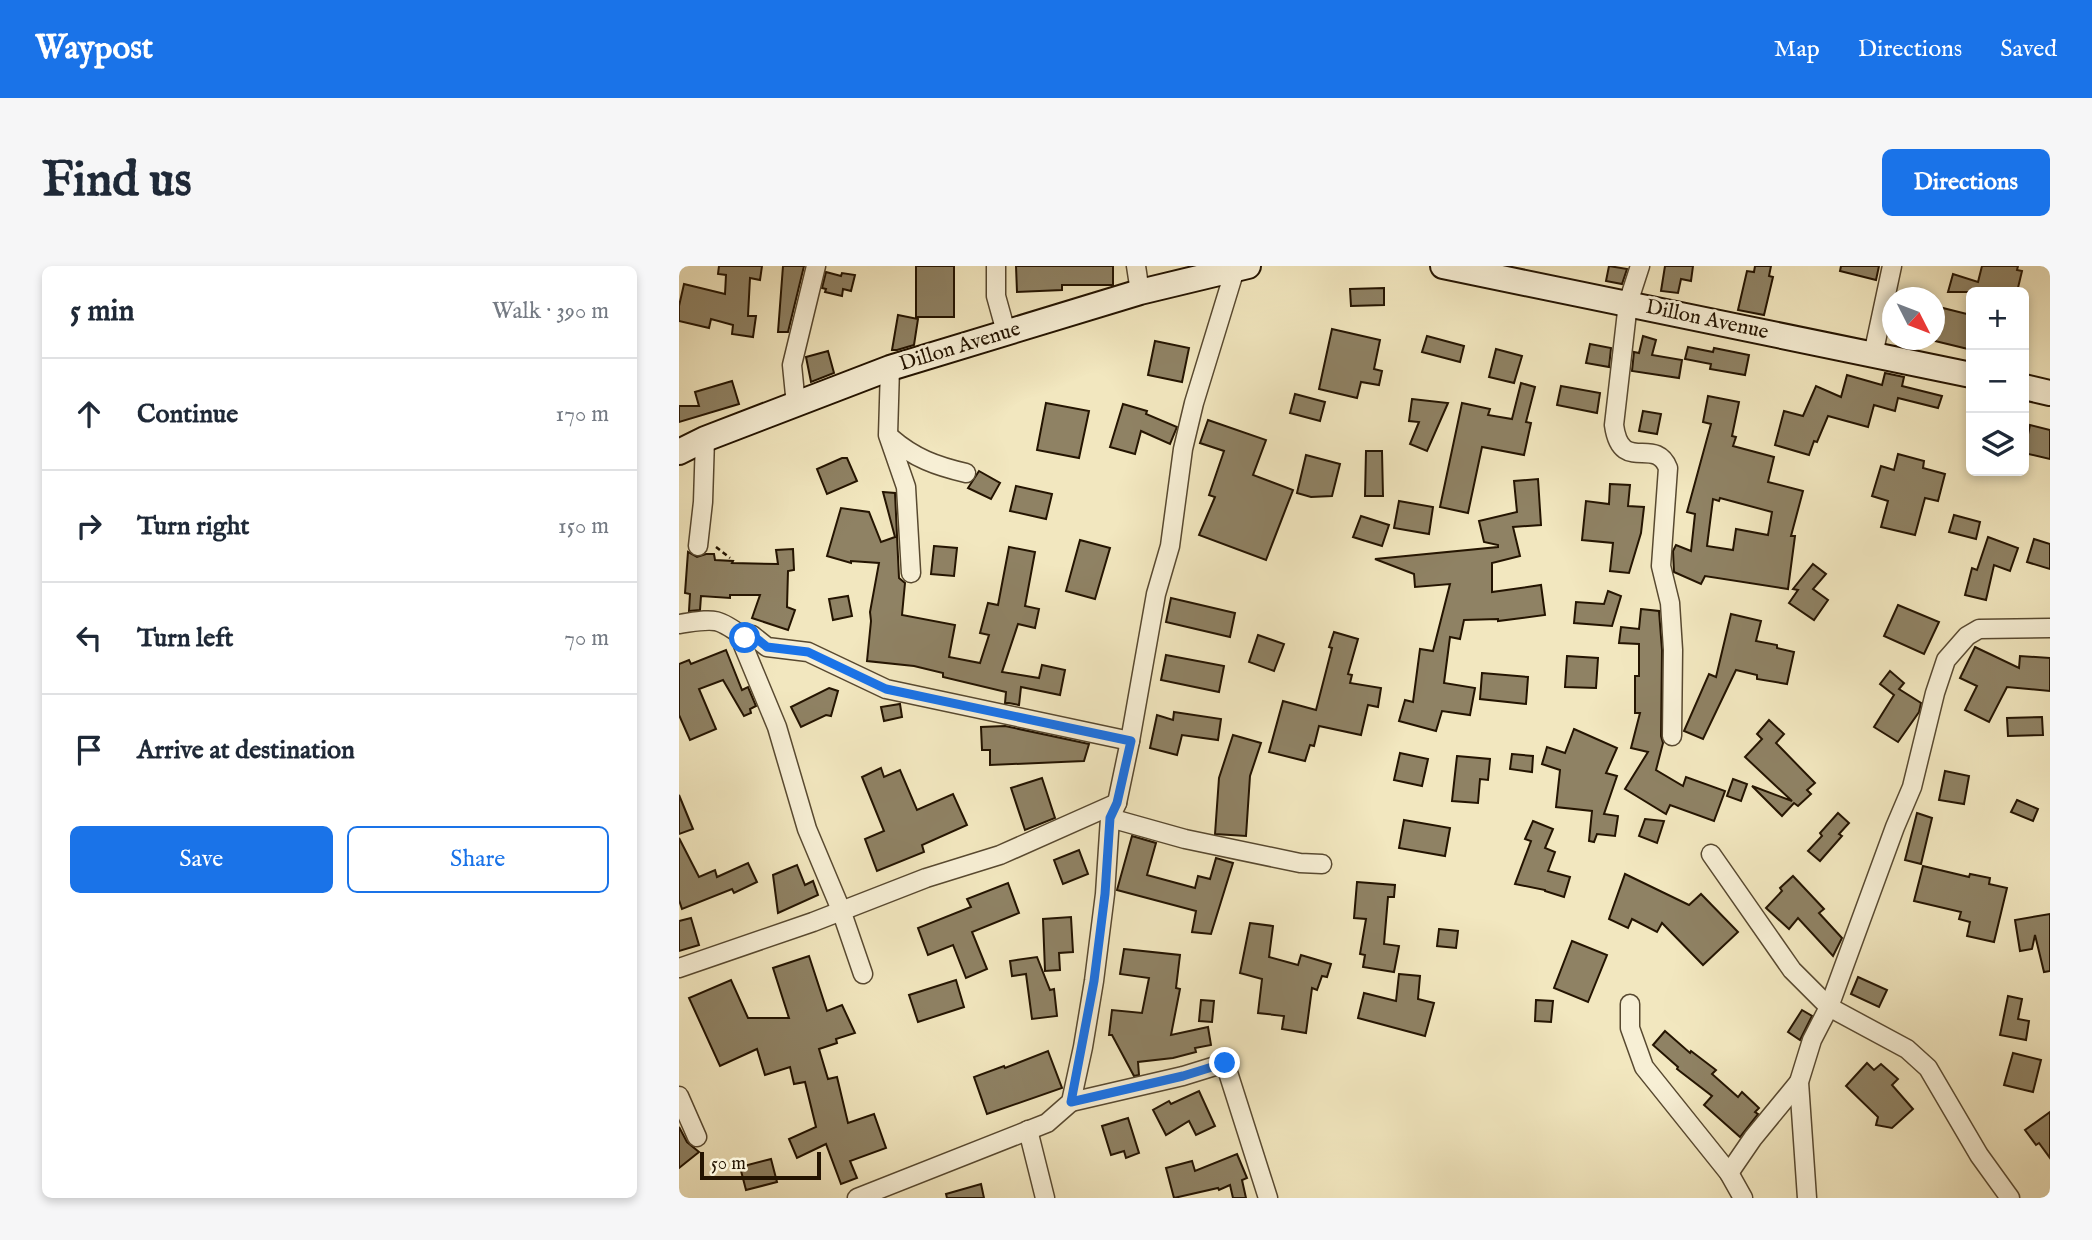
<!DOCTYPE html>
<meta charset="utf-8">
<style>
body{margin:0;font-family:"IM FELL English",serif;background:#f6f6f7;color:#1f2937}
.controls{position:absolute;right:21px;top:21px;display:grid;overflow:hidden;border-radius:10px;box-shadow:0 4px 10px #0003}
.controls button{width:63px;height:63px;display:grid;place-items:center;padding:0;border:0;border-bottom:2px solid #e0e1e3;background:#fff;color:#1f2937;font:35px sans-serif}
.compass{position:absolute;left:1203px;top:21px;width:63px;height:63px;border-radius:50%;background:#fff;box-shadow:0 4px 10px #0003;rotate:132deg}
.scale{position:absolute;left:21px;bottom:18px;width:121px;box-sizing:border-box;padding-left:7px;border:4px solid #241401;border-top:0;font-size:19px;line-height:24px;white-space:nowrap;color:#241401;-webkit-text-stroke:5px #f7efd5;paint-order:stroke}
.stop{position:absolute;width:21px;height:21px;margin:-16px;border:5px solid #1a73e8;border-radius:50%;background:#fff}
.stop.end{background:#1a73e8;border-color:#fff;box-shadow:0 2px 7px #0008}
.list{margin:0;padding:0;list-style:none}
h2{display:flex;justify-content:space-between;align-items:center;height:91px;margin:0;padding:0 28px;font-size:30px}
h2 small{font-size:23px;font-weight:400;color:#747a83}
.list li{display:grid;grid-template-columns:46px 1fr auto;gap:21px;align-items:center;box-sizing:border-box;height:112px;padding:0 28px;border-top:2px solid #e0e1e3}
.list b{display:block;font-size:26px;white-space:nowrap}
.list em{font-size:23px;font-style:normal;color:#747a83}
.actions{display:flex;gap:14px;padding:21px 28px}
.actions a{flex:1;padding:16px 0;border:2px solid #1a73e8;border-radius:10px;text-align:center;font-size:24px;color:#1a73e8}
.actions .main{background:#1a73e8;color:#fff}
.icon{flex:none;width:38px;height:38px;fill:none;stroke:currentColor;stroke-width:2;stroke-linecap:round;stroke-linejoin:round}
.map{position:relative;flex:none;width:1371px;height:932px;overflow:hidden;border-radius:10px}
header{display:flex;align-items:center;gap:42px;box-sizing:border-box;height:98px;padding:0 35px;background:#1a73e8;color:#fff}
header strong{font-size:33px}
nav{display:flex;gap:38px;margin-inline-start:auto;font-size:24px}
.intro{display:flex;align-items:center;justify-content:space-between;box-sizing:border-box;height:168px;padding:0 42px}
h1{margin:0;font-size:49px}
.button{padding:18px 32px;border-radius:10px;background:#1a73e8;color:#fff;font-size:24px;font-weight:700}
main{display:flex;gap:42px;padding:0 42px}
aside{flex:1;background:#fff;border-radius:10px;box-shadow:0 4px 10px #0003}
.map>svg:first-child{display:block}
</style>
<header>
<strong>Waypost</strong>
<nav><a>Map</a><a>Directions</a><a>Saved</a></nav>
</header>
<div class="intro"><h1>Find us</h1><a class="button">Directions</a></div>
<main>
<aside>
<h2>5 min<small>Walk · 390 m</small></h2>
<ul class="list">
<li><svg class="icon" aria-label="ahead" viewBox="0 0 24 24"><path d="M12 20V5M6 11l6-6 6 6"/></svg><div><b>Continue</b></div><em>170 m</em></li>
<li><svg class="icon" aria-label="right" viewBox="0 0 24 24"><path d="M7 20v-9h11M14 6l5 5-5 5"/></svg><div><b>Turn right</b></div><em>150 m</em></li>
<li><svg class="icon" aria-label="left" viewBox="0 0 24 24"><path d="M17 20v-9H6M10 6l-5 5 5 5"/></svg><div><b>Turn left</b></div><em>70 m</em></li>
<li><svg class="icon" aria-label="arrive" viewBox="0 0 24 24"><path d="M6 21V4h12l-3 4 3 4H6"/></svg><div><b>Arrive at destination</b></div></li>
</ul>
<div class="actions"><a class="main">Save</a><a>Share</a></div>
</aside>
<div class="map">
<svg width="1371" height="932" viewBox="0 0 1371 932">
<rect width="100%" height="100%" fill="#f2e7bf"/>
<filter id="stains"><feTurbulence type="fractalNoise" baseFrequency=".00286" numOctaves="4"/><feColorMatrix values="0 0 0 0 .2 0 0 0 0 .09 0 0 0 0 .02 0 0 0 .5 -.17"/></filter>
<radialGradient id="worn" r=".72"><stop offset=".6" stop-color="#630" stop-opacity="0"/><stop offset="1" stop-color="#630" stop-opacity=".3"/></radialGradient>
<g fill="#8f8264" stroke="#241401" stroke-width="2" fill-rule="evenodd">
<polygon points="40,0 83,0 81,14 71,12 69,50 77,50 74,71 53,68 54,59 32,53 30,62 0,55 0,40 5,18 46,28 47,9 39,8"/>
<polygon points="104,0 125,0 109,66 99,66"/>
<rect x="237" y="0" width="38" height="51"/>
<polygon points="337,0 434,0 434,19 383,19 383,24 338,26"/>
<polygon points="930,0 948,3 943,18 927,15"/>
<polygon points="986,0 1014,0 1012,15 1002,13 999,27 982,25"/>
<polygon points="1076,0 1092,0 1090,10 1094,11 1085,49 1059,44 1068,5 1075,6"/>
<polygon points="1162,0 1200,0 1197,14 1161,5"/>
<polygon points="1303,0 1339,0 1338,4 1343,5 1338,26 1269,26 1274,8 1299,16"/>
<polygon points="147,6 162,10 163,7 176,9 172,25 164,23 163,30 146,26 147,23 143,22"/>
<polygon points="705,22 705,39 672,40 671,23"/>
<polygon points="1264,42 1292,49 1292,71 1289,83 1256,75"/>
<polygon points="219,49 239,53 235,79 218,84 213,84"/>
<polygon points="653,63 701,74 695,103 703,105 700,119 682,116 678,132 640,123"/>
<polygon points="748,70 785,80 781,96 743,86"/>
<polygon points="964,70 977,74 973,89 1003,94 1000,112 953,105 955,86 960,87"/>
<polygon points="476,75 510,82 503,116 469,109"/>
<polygon points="911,78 932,82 930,101 907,97"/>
<polygon points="1009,81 1034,86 1035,82 1070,89 1066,109 1031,103 1032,98 1006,93"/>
<polygon points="817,83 843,90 835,117 810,111"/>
<polygon points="149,85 155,107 132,116 127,91"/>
<polygon points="1206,107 1225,111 1223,120 1263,130 1259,142 1219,132 1216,145 1195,139 1189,161 1149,150 1138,176 1135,175 1130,189 1096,179 1105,145 1124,150 1137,120 1162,131 1168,109 1203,119"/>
<polygon points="53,115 60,138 0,156 0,140 20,140 16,126"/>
<polygon points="842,117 856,121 847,156 852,157 845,189 803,181 789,247 761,241 783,137 811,143 809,149 833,153"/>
<polygon points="882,120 921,127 918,147 878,139"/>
<polygon points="616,128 646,136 641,155 611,147"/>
<path d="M1029,130L1060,136L1053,170L1057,171L1054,180L1095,191L1089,216L1124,225L1112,270H1116L1109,323L1026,310L1022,318L995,306L994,285L997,279L1012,285L1016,248L1008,246L1032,158L1024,156ZM1041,232L1093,246L1089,269L1057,263L1054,284L1028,280L1034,233L1040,235Z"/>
<polygon points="733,133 769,137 748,185 731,178 740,156 730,155"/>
<polygon points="367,137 410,145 400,192 358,184"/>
<polygon points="444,138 468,145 467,148 498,161 491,178 462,165 456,188 431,181"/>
<polygon points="964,145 982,148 978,168 960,165"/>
<polygon points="529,154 587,174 574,209 614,224 587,294 520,269 536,231 530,229 545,185 521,177"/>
<polygon points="1351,159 1371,164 1371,193 1345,187"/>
<polygon points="687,185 703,185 704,230 686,230"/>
<polygon points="1219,188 1245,195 1244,202 1266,208 1259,235 1246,232 1236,269 1202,261 1209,235 1193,230 1202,200 1215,204"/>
<polygon points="627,189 661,198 653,230 632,231 618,227"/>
<polygon points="163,192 168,192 178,215 148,228 138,203"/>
<polygon points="300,205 321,217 312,233 289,222"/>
<polygon points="859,213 862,259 834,261 841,290 813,297 813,326 862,319 866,349 819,355 819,353 785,354 781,373 771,371 765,417 796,422 791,449 763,445 757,465 720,455 726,434 734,436 741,383 754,385 771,318 736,321 735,308 696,293 819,281 819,279 805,276 800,255 838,246 835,215"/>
<polygon points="931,218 951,219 949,240 965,241 962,267 950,307 931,305 934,277 903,274 907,235 930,238"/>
<polygon points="337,220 373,228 367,253 331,245"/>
<polygon points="204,226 216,227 220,312 226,317 223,349 276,359 270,391 301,397 310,369 301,367 309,337 319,339 330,281 356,286 346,340 360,343 356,362 339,358 323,406 360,412 363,399 386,404 381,429 342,421 340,439 330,437 326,437 327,426 264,411 264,407 235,400 188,395 192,355 191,346 200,297 172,295 172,297 148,290 162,242 190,246 202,276 216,271"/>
<polygon points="720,235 754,241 750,268 715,262"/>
<polygon points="1275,249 1301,256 1297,273 1270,266"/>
<polygon points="682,250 710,259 703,280 674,271"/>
<polygon points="1309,271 1339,282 1331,305 1315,299 1307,334 1286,329 1293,302 1298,304"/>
<polygon points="1355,273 1371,278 1371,303 1348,296"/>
<polygon points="401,274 431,282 416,333 387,325"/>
<polygon points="255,280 278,282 275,310 252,308"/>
<polygon points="114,283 115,304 109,305 108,341 116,344 109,364 73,352 81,329 51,329 51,332 22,330 21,344 10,345 11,328 6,327 9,286 18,291 27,288 35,288 36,294 54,295 53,297 99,298 97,284"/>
<polygon points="1134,298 1147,308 1134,323 1149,334 1135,354 1110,337 1119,324 1114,323"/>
<polygon points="929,325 942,330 933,360 895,357 897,336 925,338"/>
<polygon points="169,330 173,350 154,354 150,333"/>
<polygon points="492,332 556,347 551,371 487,356"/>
<polygon points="1219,339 1260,356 1245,388 1205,370"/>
<polygon points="962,343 980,345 983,384 982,470 984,477 977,504 1004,520 1007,511 1046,525 1035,555 991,539 987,548 946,523 969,486 952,482 961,447 956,447 956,410 960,410 960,378 940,377 942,361 960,363"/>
<polygon points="1052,348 1082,355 1077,375 1098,379 1098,382 1115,386 1108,418 1078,413 1078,409 1057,404 1024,473 1005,465 1030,408 1037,411"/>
<polygon points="655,366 679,373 669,408 673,409 671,417 702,422 699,441 689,439 682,469 640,460 635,480 631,479 626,495 590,486 604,435 637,444 653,382 650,381"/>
<polygon points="579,369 605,378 595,405 570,396"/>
<polygon points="1296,381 1340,402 1341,390 1371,392 1371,425 1328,421 1310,456 1286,444 1298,420 1281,412"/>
<polygon points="47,384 63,424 69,421 77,440 71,443 72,447 65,450 44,414 20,423 37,463 11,474 0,449 0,398 10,394 12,398"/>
<polygon points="487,389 545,400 540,426 482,414"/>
<polygon points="888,390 919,392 917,422 886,421"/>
<polygon points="1211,405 1225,417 1220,423 1242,437 1240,446 1219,476 1195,461 1215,429 1201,418"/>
<polygon points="803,407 849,411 847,438 801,433"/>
<polygon points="150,422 159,425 152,450 147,449 122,461 112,441"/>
<polygon points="221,438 223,451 205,455 202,441"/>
<polygon points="495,446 542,453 539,474 503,469 498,489 471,482 478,449 494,454"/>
<polygon points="1363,451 1364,469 1329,470 1328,452"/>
<polygon points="1090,454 1105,468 1097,477 1136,517 1128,524 1132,528 1119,540 1115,537 1103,550 1073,520 1113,535 1066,491 1083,473 1078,468"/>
<polygon points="326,460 410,478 405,495 311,499 311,484 303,484 302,461"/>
<polygon points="895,463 938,482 927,507 938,510 925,548 939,550 936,570 918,568 915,576 910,575 913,545 877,541 881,504 863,498 868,481 886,487"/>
<polygon points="554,469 582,477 571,510 567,570 536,568 540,512"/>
<polygon points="721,487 749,493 743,520 715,514"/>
<polygon points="833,488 854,490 853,506 831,503"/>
<polygon points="778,490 811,493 809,514 801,513 799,537 773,535"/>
<polygon points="202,502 205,511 221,504 238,544 274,528 288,559 243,579 245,586 198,605 186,573 205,565 183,511"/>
<polygon points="1266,505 1290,510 1285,538 1260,534"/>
<polygon points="363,512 376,552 346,564 332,522"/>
<polygon points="1054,513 1068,518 1062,535 1048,530"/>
<polygon points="0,529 14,563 0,568"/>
<polygon points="1338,534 1359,543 1354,555 1332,546"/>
<polygon points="1159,547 1170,557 1160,568 1163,570 1141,595 1129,585 1143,570 1141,567"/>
<polygon points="1238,547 1253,552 1242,598 1226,594"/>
<polygon points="966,553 985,555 978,577 960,570"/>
<polygon points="725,554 771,562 766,590 720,582"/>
<polygon points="854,555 874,563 866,582 876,586 869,605 891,611 885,631 866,625 866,624 836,618 852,575 846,573"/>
<polygon points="453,570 477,577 468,609 516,622 519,610 531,613 537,592 554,597 532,668 513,666 517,645 438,624"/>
<polygon points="0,572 20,611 36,604 38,611 69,597 78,616 55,627 53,623 3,643 0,634"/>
<polygon points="400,584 409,608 384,618 375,594"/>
<polygon points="118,599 126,619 134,615 139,629 99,647 94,609"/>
<polygon points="1244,600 1290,611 1291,608 1311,612 1310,618 1328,622 1315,676 1288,670 1291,656 1280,653 1282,646 1235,635"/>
<polygon points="946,608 1010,639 1022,628 1059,666 1024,699 983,657 978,666 953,653 949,662 930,653"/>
<polygon points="1114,610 1145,643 1140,647 1163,672 1154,690 1119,652 1110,663 1087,642 1103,625 1101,622"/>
<polygon points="678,616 716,619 715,631 709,631 705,678 720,680 715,706 684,701 686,689 681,688 687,653 675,652"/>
<polygon points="329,617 340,647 293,666 308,703 287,712 274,679 249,689 239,662 292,641 288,633"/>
<polygon points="1371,648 1371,705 1365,706 1356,669 1353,683 1341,685 1336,654"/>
<polygon points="392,651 394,686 380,687 381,704 366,705 364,653"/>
<polygon points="12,652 20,679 0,685 0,655"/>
<polygon points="571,657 594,660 590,691 619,699 622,689 652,698 648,711 643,710 638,724 633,722 627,767 603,763 605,750 579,747 583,713 561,707"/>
<polygon points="760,663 779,665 777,682 758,680"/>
<polygon points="893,675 928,689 909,736 875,722"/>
<polygon points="445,683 501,689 497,722 501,723 492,769 529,761 532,779 516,782 517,786 494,792 459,796 460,809 455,810 433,769 430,769 433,744 463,747 470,712 441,708"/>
<polygon points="130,690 148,745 163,739 176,767 157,773 158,777 140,783 149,813 158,811 169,857 195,848 207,882 171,895 178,912 162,918 147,878 118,892 110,873 137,861 126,816 115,818 111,801 86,809 78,783 41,800 10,732 52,714 69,752 110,752 94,702"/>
<polygon points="358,691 371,724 375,723 378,750 353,753 347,708 333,710 331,695"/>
<polygon points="720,708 741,710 739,733 755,737 746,770 679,752 685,727 717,735"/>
<polygon points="1179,711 1208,724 1200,741 1172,728"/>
<polygon points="277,714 285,741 239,756 230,729"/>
<polygon points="1329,730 1343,733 1339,753 1350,755 1347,774 1321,769"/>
<polygon points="522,734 535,735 533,756 520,755"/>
<polygon points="857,734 874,735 872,756 856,755"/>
<polygon points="1123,744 1133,750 1121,774 1109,766"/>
<polygon points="986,765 1011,787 1012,785 1037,804 1033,808 1059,831 1063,826 1080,842 1076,846 1079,848 1061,871 1025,839 1033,830 998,803 999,801 974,779"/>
<polygon points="369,785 383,822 308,848 295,811 325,800 326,802"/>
<polygon points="1334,787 1362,794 1354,826 1325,819"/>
<polygon points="1188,797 1195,804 1202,798 1219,813 1213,819 1234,843 1213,862 1197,859 1199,851 1167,820"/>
<polygon points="520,825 536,860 517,869 510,855 487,869 474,844 490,835 492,838"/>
<polygon points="1371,846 1371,892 1360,877 1357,879 1346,864"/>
<polygon points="449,852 460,887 447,892 445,885 432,889 423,860"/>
<polygon points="0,861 8,876 20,886 0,902"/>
<polygon points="558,888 568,912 563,914 567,932 554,932 551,919 540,924 539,922 495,932 487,902 513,895 516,905"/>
<polygon points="92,893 98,916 67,924 61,901"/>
<polygon points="302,918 305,932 268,932 267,928"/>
</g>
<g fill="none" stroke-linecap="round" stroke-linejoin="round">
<g stroke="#584930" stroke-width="21">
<g id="street">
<polyline points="317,0 317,30 327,66"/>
<polyline points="457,0 461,26"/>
<path d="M961,0L949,37L935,159C942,209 976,169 989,202L982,300L991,337L994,384L993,470"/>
<polyline points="1194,89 1213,0"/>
<polyline points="211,102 209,169 227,221 232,307"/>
<polyline points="117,139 113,99 137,0"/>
<path d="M212,172C235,192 257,200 287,207"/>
<polyline points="19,280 24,236 26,173"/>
<path d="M0,358C35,353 37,350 66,372L73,369L88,381L129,386L207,423L451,475"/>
<polyline points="66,372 64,379 98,461 128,563 162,644 184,708"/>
<polyline points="431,552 506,573 621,597 643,598"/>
<polyline points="1032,588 1113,704 1150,741 1228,783 1249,802 1300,889 1331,932"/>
<polyline points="0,702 134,656 247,612 321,589 438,537"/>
<polyline points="951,738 951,762 965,801 1050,907 1064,932"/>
<polyline points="0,830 18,871"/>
<polyline points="392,836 504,810 546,797 589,932"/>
<polyline points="349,864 366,932"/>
<polyline points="1050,907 1074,872 1120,816"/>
<polyline points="178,932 368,857 392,836 404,781 415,715 426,628 431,552 438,537 451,475 477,328 491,280 504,183 515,137 557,0"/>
<polyline points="1128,932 1120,816 1133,774 1150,741 1216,561 1233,521 1256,427 1267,394 1288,370 1300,363 1371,362"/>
</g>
</g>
<g stroke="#241401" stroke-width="28">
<g id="secondary">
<polyline points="764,0 1292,109"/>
<polyline points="1345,121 1371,127"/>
<polyline points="0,186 26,173 211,102 461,26 569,0"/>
</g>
</g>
<polyline stroke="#241401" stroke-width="2.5" stroke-dasharray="5 3.5" stroke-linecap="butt" points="37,281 51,292"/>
<use href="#street" stroke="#f7efd5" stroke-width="18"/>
<use href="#secondary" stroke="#f7efd5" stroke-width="24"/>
</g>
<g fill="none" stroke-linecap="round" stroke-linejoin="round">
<polyline stroke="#1a73e8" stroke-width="9" points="66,372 73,369 88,381 129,386 207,423 452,475 438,537 431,552 426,628 415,715 392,836 504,810 546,797"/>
</g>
<g text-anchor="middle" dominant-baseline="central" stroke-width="6" stroke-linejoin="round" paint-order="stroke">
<g font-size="21" fill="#241401" stroke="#f7efd5">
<text transform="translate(1028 54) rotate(12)">Dillon Avenue</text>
<text transform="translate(281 81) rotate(-17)">Dillon Avenue</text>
</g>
</g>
<rect width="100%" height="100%" filter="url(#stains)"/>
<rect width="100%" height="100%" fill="url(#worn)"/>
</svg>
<div class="controls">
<button>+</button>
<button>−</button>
<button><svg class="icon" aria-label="layers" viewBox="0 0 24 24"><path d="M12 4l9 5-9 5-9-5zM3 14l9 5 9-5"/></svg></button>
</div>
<svg class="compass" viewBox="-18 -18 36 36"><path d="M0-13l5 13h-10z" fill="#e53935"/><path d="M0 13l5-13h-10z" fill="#747a83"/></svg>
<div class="scale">50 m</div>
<div class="stop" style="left:66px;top:372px"></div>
<div class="stop end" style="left:546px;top:797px"></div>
</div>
</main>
